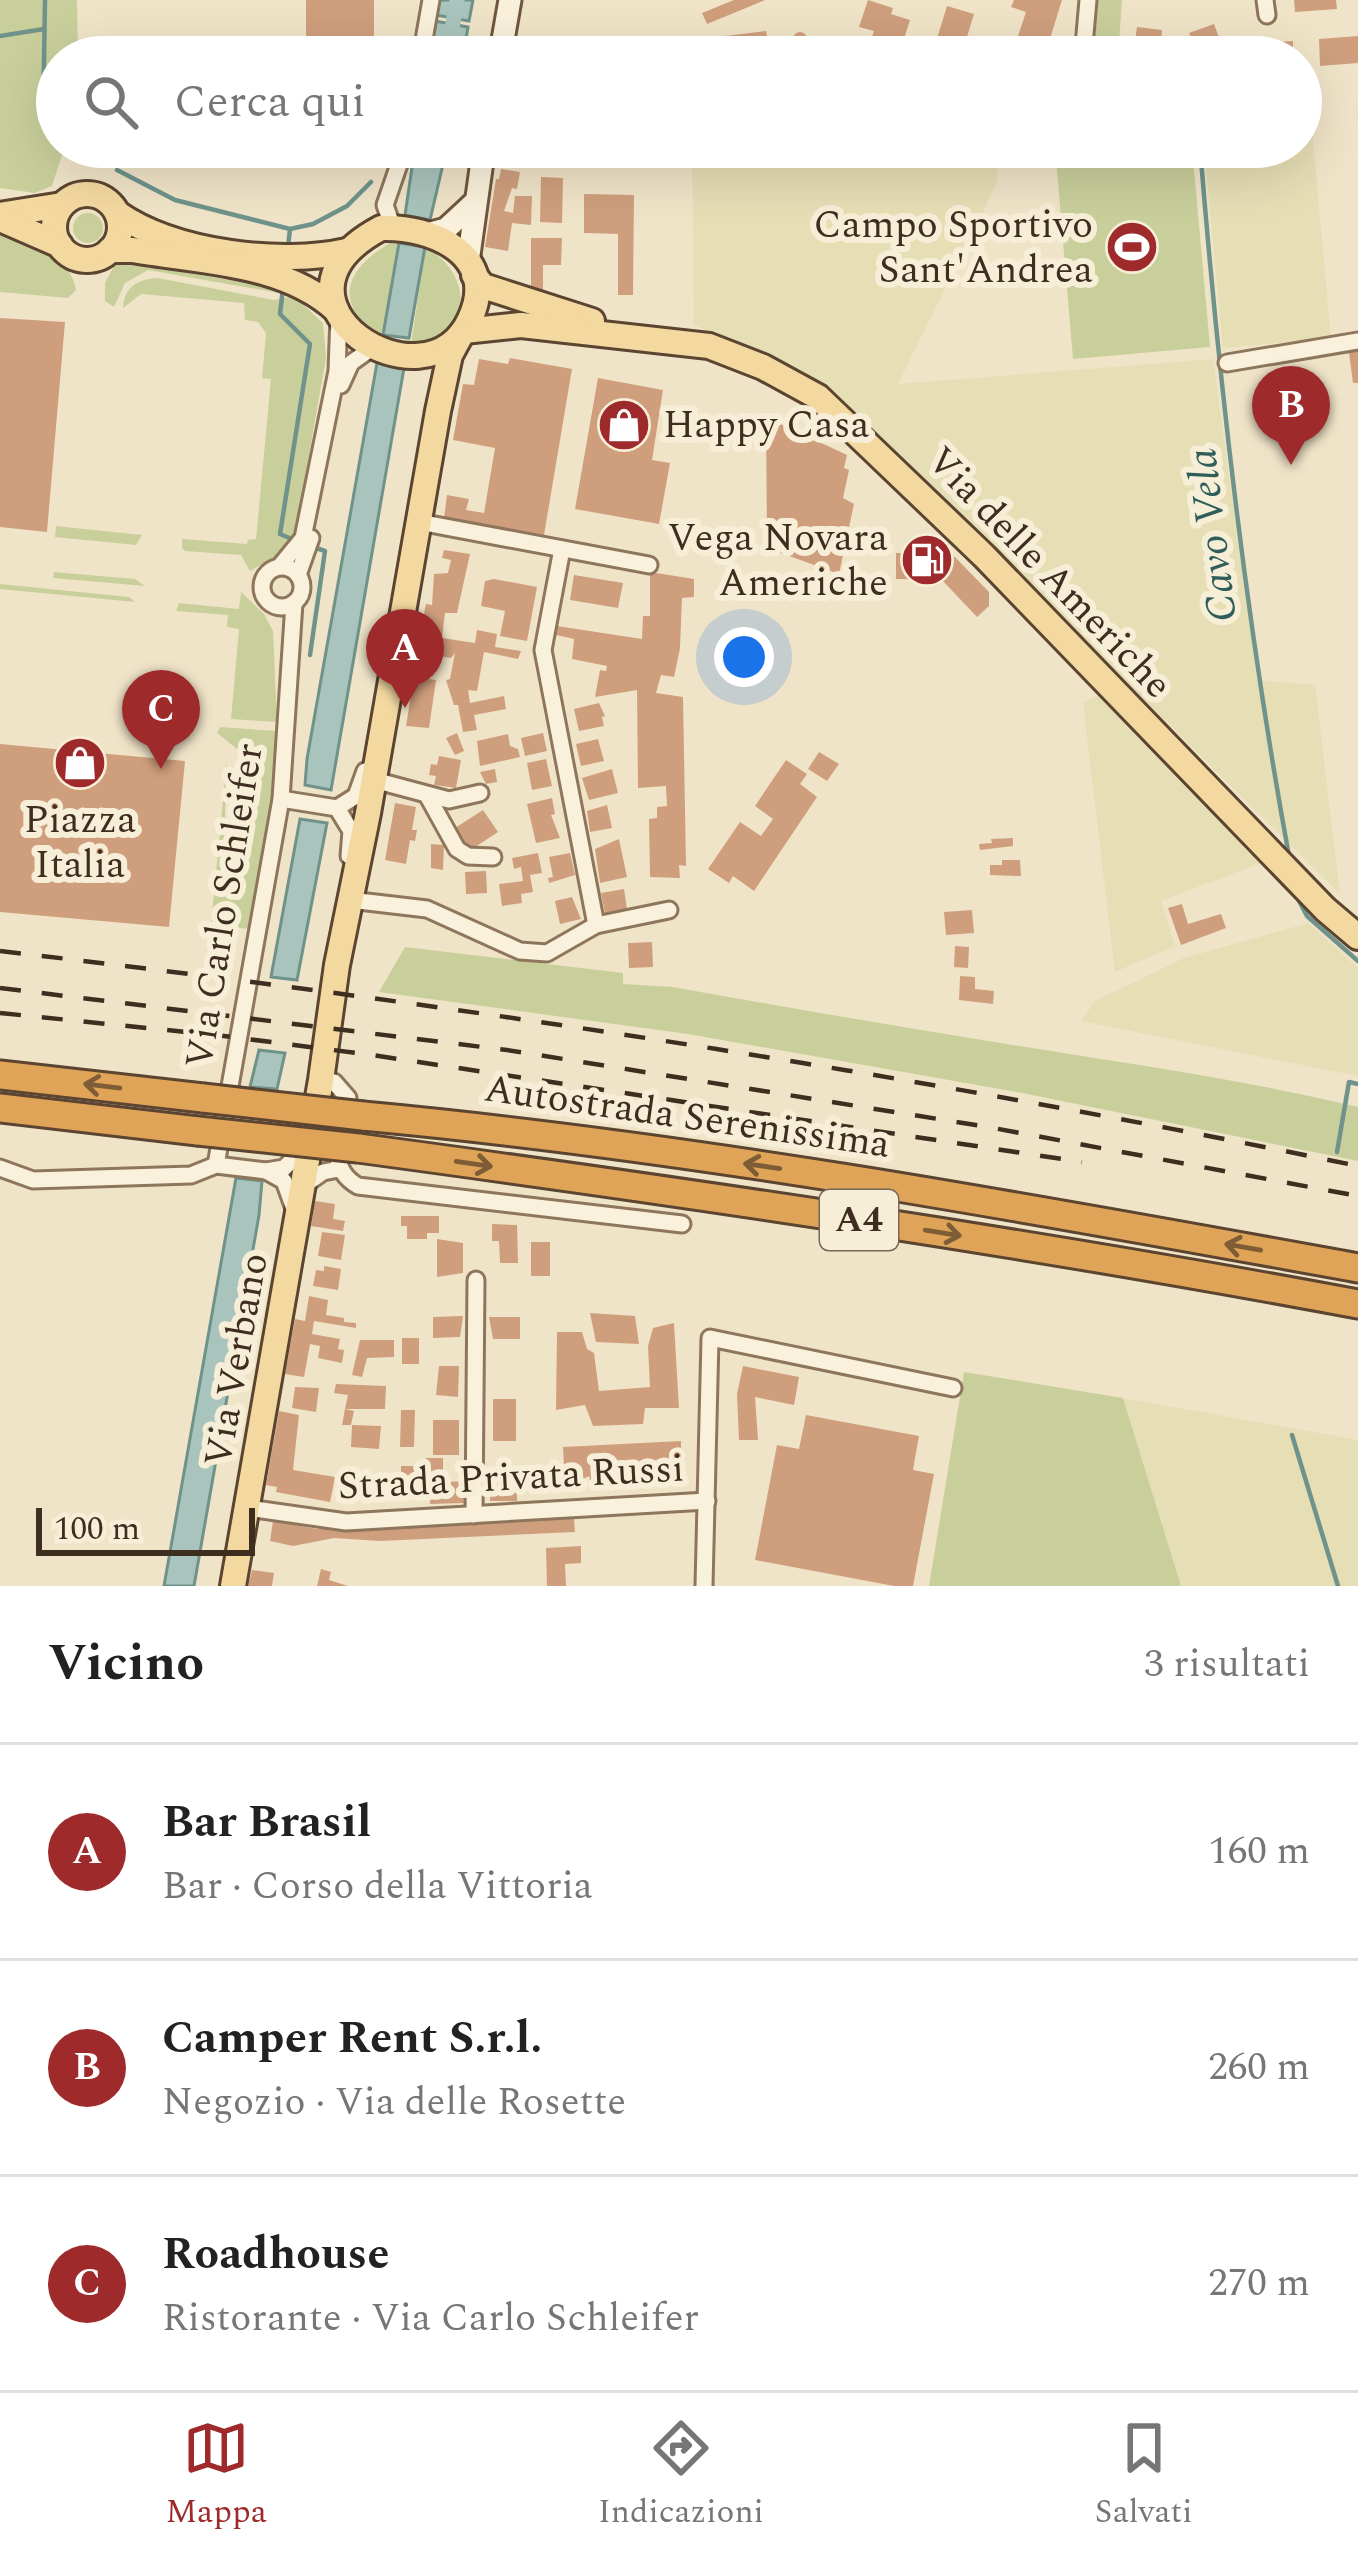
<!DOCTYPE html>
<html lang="it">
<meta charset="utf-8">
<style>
body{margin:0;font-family:Spectral,serif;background:#f2f2f2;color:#222}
.scale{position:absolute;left:36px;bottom:30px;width:219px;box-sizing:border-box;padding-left:12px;border:6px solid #3d2e20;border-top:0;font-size:33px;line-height:42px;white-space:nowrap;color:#3d2e20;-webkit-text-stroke:9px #f7eed8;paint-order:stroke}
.you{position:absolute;left:744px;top:657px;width:42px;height:42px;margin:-30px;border:9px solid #fff;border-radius:50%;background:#1a73e8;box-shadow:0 0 0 18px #1a73e833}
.badge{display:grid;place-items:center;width:78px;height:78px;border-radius:50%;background:#9e2a2b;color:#fff;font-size:39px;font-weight:700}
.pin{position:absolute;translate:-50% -99px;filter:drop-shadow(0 3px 6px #0008)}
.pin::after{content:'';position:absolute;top:63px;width:42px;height:36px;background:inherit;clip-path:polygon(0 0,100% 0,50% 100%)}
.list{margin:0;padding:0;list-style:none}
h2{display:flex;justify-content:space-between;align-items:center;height:156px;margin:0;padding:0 48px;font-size:51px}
h2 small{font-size:39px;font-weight:400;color:#767676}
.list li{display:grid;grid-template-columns:78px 1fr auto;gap:36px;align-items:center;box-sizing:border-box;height:216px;padding:0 48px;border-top:3px solid #e0e0e0}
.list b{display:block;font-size:45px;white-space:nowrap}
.list p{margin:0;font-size:39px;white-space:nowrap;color:#767676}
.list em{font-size:39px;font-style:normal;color:#767676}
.icon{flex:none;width:66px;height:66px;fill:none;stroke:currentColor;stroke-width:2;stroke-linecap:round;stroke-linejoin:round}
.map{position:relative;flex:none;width:1358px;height:1586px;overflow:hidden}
.search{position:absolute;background:#fff;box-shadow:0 12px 48px #0002;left:36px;right:36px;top:36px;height:132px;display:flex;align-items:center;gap:30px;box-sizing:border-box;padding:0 42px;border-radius:66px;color:#767676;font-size:45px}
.sheet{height:804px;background:#fff}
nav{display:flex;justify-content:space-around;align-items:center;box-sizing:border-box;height:168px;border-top:3px solid #e0e0e0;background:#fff;font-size:33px;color:#767676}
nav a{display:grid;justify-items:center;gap:6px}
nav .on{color:#9e2a2b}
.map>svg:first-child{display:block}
</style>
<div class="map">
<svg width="1358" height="1586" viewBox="0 0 1358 1586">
<rect width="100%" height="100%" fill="#f0e4c8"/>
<g fill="#e6deb5">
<polygon points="1310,108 1331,338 1223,348 1204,147 1301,147 1301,109"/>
<polygon points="692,147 998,147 997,183 898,384 1213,359 1257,680 1315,685 1340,894 847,406 779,362 694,325"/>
<polygon points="1099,695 1261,863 1161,901 1175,946 1115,972 1083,703"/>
<polygon points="1308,923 1358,968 1358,1076 1081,1021 1095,1001 1184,958"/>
<polygon points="1123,1398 1358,1440 1358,1586 1181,1586"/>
</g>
<g fill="#c9cf9b">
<polygon points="0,0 77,0 78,57 57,57 57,147 71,147 71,151 62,155 52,186 35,193 0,188"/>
<polygon points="1096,0 1122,0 1118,57 1091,57"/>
<polygon points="1055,147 1192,147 1210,347 1073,359"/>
<circle cx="88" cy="228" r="15"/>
<path d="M0,233C33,241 69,254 76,290L68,298L0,292Z"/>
<path d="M392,242L399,243L382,341C334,304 341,271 392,242Z"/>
<path d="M425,247C460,265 477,311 440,337C433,343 420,344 411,346Z"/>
<polygon points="125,263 135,264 288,290 285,294 148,270 125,283 114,307 105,301 105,283 114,266"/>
<path d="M157,278L274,300L294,296L323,323L326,358L296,529L286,550L250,571L241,555L185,551L182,548V539L247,544L248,540L256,539L271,379L262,378L266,333L258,322L245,320L244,303L141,294L123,308C124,287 138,279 157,278Z"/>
<polygon points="56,526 142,535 136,545 55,537"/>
<polygon points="54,572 135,579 145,586 53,578"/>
<polygon points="0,584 129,597 135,602 0,589"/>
<polygon points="241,592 264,614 273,631 277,722 231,719 239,629 227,627 228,615 176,611 179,603 239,609"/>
<polygon points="220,727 277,731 272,803 250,929 211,925 227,758 224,847 235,848 242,753 217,733"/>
<path d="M405,947L623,973V984L673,987C784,1007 895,1026 1007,1044C1125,1063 1241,1079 1358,1107V1161L1022,1093L688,1034L379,992Z"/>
<polygon points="964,1372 1123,1398 1181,1586 929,1586"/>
</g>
<g fill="#a9c4bc" stroke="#6f938a" stroke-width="3">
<polygon points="438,0 473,0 469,21 436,15"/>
<polygon points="435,21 468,27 463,57 429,57"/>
<polygon points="415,147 447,147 430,220 405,215"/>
<polygon points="399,243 425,247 409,338 383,335"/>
<polygon points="377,363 404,368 331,790 305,785 307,759"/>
<polygon points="300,819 327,823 297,980 271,977"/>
<polygon points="259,1050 285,1053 277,1089 250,1087"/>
<polygon points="236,1178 262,1181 259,1215 194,1586 164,1586"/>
</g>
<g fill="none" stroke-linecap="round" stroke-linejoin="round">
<g stroke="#6f938a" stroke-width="4.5">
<polyline points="45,0 43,126 49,130"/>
<polyline points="0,36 44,29"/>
<path d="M1200,147C1219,384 1246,622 1289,856"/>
<polyline points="117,170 175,200 290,229 313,224 347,206 371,182"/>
<polyline points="288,247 290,229"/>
<polyline points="283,288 280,314 310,344 280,534 294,540"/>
<polyline points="310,655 325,551 310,546"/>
<polyline points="1297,897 1307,916 1358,961"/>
<polyline points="1337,1152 1349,1082 1358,1084"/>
<polyline points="1292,1435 1338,1586"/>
</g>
<polyline stroke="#a9c4bc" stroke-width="15" points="447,57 457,0"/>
</g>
<g fill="#cf9f7d">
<rect x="306" y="0" width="68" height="57"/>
<polygon points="734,0 765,0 707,24 702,13"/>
<polygon points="868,0 893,8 891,14 910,20 898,57 866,54 874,31 859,27"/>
<polygon points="1014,0 1062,0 1048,45 1018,36 1026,12 1011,7"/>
<polygon points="1294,0 1336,0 1337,9 1295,12"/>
<polygon points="947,6 974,14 963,50 1023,43 1024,53 925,57 925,54 956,51 935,45"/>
<polygon points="1214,24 1221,43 1215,46 1219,57 1199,57 1189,33"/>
<polygon points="1137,27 1162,30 1160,57 1143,57 1143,50 1134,48"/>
<polygon points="766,31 771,57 619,57 619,49"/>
<circle cx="800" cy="39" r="7"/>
<polygon points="1358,36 1358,63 1320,66 1319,39"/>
<polygon points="1293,41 1293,57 1252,57 1251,44"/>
<polygon points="501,169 520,172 517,189 512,188 504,211 513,213 515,196 532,196 531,225 512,223 508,251 485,247 496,179 499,179"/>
<polygon points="541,177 563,178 562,223 540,222"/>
<polygon points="584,194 634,195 633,295 618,295 618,234 584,233"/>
<polygon points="531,238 562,238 561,265 543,265 543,291 531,291"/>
<polygon points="0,318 65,322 47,532 0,527"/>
<polygon points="1358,343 1358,383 1353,383 1348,345"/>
<polygon points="510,358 572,369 544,535 444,518 447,495 469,499 466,510 484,513 495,448 453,440 463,384 474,385 479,359 508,364"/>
<polygon points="598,378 663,390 652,460 670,463 659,524 575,509"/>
<polygon points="766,417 847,455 844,468 849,470 843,498 854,504 839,574 767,548"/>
<polygon points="444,550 470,554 457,613 445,613 442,638 475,643 477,630 497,634 495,647 521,651 518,659 484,652 477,691 468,690 470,703 504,696 506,709 474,715 477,730 463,732 458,705 454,705 446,680 450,679 455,653 451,658 439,656 440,665 422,662 427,635 420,634 426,604 432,605 434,574 448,573 451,560 442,558"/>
<polygon points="896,553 951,553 989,592 989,606 977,617 942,580 896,579"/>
<polygon points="650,572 694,579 694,597 682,598 680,648 674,677 661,675 656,693 683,697 686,866 679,865 680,878 650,877 649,819 657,818 657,807 667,806 666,786 638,788 637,690 595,697 600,670 606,671 607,666 572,659 574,639 556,635 557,626 642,639 643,616 650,616"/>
<polygon points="574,575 623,583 618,608 570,600"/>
<polygon points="494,579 537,587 527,641 500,636 505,611 481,606 485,581"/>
<polygon points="414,677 436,680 429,728 406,726"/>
<polygon points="599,703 605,716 602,717 604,726 579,731 574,709"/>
<polygon points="457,733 464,751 455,755 446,738"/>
<polygon points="543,733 547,751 525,756 521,738"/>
<polygon points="508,734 510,746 518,749 520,757 480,766 477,741"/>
<polygon points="598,739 604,761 581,766 576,744"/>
<polygon points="0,744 185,761 169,927 0,912"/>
<polygon points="819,752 839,764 827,781 808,769"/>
<polygon points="439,756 461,760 456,788 434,785 436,776 429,775 431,764 437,765"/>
<polygon points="546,759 552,786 532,790 527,763"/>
<polygon points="786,760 807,774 800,784 817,797 754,891 733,876 729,883 708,869 740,822 761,836 773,819 755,806"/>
<polygon points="495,769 497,782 486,784 480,772"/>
<polygon points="612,769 618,793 589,800 582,778"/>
<polygon points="552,798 555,814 551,815 560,838 536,843 527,804"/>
<polygon points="395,803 416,807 412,830 417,830 415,841 410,840 406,864 385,860"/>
<polygon points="607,805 612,828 590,832 587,811"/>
<polygon points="483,810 498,832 469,851 455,828"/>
<polygon points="1013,838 1013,846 980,850 979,844 992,843 991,839"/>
<polygon points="619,839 627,877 600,883 595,849"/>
<polygon points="431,844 444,845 443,870 431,868"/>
<polygon points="538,853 542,873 530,875 533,892 521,894 522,903 502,906 499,884 523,881 521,867 514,869 512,858"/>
<polygon points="570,853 575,875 549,883 548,878 553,877 549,857"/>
<polygon points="1002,860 1020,860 1021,876 990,875 990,865 1002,865"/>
<polygon points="486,871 487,893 466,894 465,872"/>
<polygon points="624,889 627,909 605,914 601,893"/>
<polygon points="572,897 581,919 560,924 555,901"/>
<polygon points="1182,904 1188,924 1221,914 1226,928 1181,945 1168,908"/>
<polygon points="972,910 974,933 946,935 944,912"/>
<polygon points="652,942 653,967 629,968 628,943"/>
<polygon points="955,946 969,947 968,968 954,967"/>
<polygon points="960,976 975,977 975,989 994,991 993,1004 959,1000"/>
<polygon points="315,1201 335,1204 333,1219 345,1221 343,1231 311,1226"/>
<polygon points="401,1216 439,1216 439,1233 427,1233 427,1239 407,1239 407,1226 401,1226"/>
<polygon points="492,1224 517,1225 518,1263 500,1263 499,1241 492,1241"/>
<polygon points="322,1232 345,1235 341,1260 318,1256"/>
<polygon points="437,1239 463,1243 463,1273 437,1277"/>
<rect x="531" y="1242" width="19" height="34"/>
<polygon points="324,1266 341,1269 338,1290 313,1286 316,1270 324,1271"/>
<polygon points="309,1296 328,1300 326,1315 344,1318 344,1322 356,1323 356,1328 314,1321 312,1334 340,1339 338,1349 344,1350 342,1363 318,1358 320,1346 310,1344 304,1377 285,1374 295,1319 305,1321"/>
<polygon points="590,1313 635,1316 639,1344 596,1342"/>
<polygon points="463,1316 460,1337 433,1338 433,1317"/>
<polygon points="489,1317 520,1317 520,1339 493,1339"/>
<polygon points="674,1323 679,1408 645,1408 643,1424 593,1426 585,1405 556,1410 557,1332 582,1332 587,1349 594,1353 599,1391 650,1387 648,1346 653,1328"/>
<rect x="402" y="1338" width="17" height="26"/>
<polygon points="360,1340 394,1340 394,1357 367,1358 362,1377 352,1375"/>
<polygon points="439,1366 459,1366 458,1397 436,1395"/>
<polygon points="743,1366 799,1377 794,1405 755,1397 758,1440 739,1440 737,1394"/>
<polygon points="336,1384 386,1386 385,1409 345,1409 348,1395 334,1393"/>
<polygon points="295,1387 319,1388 316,1412 292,1408"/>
<rect x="493" y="1399" width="23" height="42"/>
<polygon points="345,1409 354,1411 351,1425 342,1425"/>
<polygon points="401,1410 415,1410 414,1447 400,1447"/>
<polygon points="279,1411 299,1415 293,1470 335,1477 330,1502 276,1492 277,1487 266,1485"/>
<polygon points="806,1415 919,1436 913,1470 934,1474 913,1586 894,1586 755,1560 777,1445 799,1449"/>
<rect x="433" y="1420" width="26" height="35"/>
<polygon points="352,1425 381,1426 379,1449 351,1447"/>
<polygon points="681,1441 681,1479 659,1481 653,1472 647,1472 648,1481 624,1480 622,1474 617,1474 615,1485 591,1483 589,1476 581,1480 577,1488 565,1487 563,1447"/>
<polygon points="426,1458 443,1458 443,1477 425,1476"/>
<rect x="401" y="1466" width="18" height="33"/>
<polygon points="490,1470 517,1471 517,1501 490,1501"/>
<polygon points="464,1481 464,1503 430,1504 431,1483"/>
<polygon points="574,1518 575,1532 380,1541 334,1538 293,1546 270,1541 273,1521 317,1529 350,1529"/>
<polygon points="581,1546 581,1563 565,1564 566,1586 547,1586 546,1548"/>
<polygon points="321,1569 331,1572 329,1580 348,1586 317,1586"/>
<polygon points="252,1570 274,1573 272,1586 248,1586"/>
</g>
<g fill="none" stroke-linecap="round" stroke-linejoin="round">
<g stroke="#8d765c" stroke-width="21">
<g id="minor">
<polyline points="1265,0 1267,15"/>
<polyline points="421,57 431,0"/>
<polyline points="1083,57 1088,0"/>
<polyline points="393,228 385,205 405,147"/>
<polyline points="1227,363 1358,341"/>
<polyline points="341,385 351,363 372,348"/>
<polyline points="419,522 649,565"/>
<polyline points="562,549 543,650 596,925"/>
<polyline points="280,566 303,538 337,371 339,316"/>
<circle cx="282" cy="587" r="20"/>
<polyline points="298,575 311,538"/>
<polyline points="374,780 449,800 480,793"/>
<polyline points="427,795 457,849 468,856 493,857"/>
<polyline points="281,799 337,808"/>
<polyline points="349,856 351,831 337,808 356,796 365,771"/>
<polyline points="350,900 427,909 520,951 547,953 596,925 669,910"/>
<path d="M321,1080L334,1082L348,1098C341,1131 324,1167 358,1186L682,1224"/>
<polyline points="216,1165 281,799 294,603"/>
<polyline points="0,1168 33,1180 191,1175 216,1165 266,1171"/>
<polyline points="303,1186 323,1172 339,1169"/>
<polyline points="293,1206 284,1181 266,1171 284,1168 306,1147"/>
<polyline points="248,1508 346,1522 707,1501"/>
<polyline points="474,1515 476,1280"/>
<polyline points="704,1586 710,1338 953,1388"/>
</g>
</g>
<g stroke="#6f573f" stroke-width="27">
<g id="secondary">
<polyline points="500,57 510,0"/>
<polyline points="431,233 446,229 473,204"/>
<polyline points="468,262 484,147"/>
</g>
</g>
<g stroke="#5b4430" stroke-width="30">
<g id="primary">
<circle cx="87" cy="227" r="33"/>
<path d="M117,213C174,253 281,266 347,251"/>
<polyline points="0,215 62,205"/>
<polyline points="0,219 60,245"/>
<path d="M381,228C432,226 500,255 470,319C426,416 246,300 381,228Z"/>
<path d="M110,250H133C200,262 284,262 336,310"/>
<polyline points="474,275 483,286 592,321"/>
<polyline points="464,331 521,325 709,346 763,367 818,397 984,556 1325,909 1358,937"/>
<polyline points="233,1586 321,1080 337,965 368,813 438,411 450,355 462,333"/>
</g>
</g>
<g stroke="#5b4430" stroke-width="33">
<g id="motorway">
<polyline points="0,1075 203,1098"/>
<polyline points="0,1108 198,1131"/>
<path d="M363,1116C697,1147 1028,1208 1358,1268"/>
<path d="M358,1148C692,1193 1026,1242 1358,1304"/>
</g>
</g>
<use href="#minor" stroke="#faf1dc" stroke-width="15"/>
<use href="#secondary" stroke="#faf1dc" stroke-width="21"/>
<use href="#primary" stroke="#f3d9a0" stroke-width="24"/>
<use href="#motorway" stroke="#e0a458" stroke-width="27"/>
<g stroke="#3d2e20" stroke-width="4.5" stroke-dasharray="21 21" stroke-linecap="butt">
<path d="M0,951C455,1004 909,1073 1358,1166"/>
<polyline points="0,988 507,1050 988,1127 1358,1196"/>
<polyline points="0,1013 216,1035 372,1055 1082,1162"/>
</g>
<g stroke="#5b4430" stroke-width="33" stroke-linecap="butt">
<g id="motorway-bridge">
<polyline points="203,1098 363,1116"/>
<polyline points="198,1131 358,1148"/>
</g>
</g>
<use href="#motorway-bridge" stroke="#e0a458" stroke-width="27"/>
</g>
<defs><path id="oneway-shaft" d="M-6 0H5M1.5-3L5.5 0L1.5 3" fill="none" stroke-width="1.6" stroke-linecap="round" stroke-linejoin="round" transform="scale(3)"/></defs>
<g stroke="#7e5d36">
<use href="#oneway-shaft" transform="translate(102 1086) rotate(-173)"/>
<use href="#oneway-shaft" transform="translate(474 1164) rotate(8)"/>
<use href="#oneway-shaft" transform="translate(762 1166) rotate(-172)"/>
<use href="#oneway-shaft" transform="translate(943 1233) rotate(9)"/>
<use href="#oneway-shaft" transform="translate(1243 1247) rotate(-170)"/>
</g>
<defs>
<g id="stadium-disc" transform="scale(2.7)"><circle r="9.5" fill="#9e2a2b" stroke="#f7eed8"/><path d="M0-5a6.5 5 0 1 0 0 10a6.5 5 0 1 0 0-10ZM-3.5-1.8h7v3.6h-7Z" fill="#fff"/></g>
<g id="shop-disc" transform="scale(2.7)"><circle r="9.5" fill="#9e2a2b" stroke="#f7eed8"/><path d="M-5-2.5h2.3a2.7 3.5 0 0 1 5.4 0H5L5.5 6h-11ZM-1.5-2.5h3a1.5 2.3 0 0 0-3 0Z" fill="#fff"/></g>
<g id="fuel-disc" transform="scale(2.7)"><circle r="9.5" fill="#9e2a2b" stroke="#f7eed8"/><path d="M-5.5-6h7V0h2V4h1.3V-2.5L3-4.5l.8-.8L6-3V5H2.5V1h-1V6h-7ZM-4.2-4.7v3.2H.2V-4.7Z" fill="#fff"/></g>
</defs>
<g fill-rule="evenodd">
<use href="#stadium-disc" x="1132" y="247"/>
<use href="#shop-disc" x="624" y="425"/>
<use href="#fuel-disc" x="927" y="560"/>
<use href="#shop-disc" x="80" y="763"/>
</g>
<g text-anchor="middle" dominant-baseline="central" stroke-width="12" stroke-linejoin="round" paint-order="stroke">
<rect fill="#f7eed8" stroke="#756857" stroke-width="3" x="820" y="1190" width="78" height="60" rx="9"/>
<g font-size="36" font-weight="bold" fill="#3d2e20">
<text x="859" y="1220">A4</text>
</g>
<g font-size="39" fill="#3d2e20" stroke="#f7eed8" text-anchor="end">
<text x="1093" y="225">Campo Sportivo<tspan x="1093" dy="45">Sant'Andrea</tspan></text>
<text x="663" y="425" text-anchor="start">Happy Casa</text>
<text x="888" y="538">Vega Novara<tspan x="888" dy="45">Americhe</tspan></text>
<text x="80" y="820" text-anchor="middle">Piazza<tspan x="80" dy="45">Italia</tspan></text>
</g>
<g font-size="39" fill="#3d2e20" stroke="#f7eed8">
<text transform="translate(1049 573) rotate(46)">Via delle Americhe</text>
<text transform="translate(225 906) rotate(-81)">Via Carlo Schleifer</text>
<text transform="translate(687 1117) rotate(8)">Autostrada Serenissima</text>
<text transform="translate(237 1360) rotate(-80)">Via Verbano</text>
<text transform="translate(511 1478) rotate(-3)">Strada Privata Russi</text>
</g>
<g font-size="42" font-style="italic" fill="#2f5d5a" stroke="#f7eed8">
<text transform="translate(1213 535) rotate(-97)">Cavo Vela</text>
</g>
</g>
</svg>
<div class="scale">100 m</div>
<div class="you"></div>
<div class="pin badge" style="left:405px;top:708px">A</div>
<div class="pin badge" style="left:1291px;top:465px">B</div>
<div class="pin badge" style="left:161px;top:769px">C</div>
<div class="search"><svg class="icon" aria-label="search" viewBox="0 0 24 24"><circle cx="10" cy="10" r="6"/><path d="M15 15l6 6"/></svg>Cerca qui</div>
</div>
<section class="sheet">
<h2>Vicino<small>3 risultati</small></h2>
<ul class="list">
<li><span class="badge">A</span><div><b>Bar Brasil</b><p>Bar · Corso della Vittoria</p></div><em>160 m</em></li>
<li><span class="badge">B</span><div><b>Camper Rent S.r.l.</b><p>Negozio · Via delle Rosette</p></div><em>260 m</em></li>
<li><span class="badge">C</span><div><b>Roadhouse</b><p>Ristorante · Via Carlo Schleifer</p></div><em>270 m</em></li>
</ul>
</section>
<nav>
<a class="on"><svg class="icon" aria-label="map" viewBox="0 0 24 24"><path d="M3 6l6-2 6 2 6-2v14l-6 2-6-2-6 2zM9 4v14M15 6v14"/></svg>Mappa</a>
<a><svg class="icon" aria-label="directions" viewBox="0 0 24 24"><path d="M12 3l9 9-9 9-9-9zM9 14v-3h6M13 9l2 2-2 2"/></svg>Indicazioni</a>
<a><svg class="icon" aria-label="saved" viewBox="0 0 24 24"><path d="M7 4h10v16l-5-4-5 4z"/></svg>Salvati</a>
</nav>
